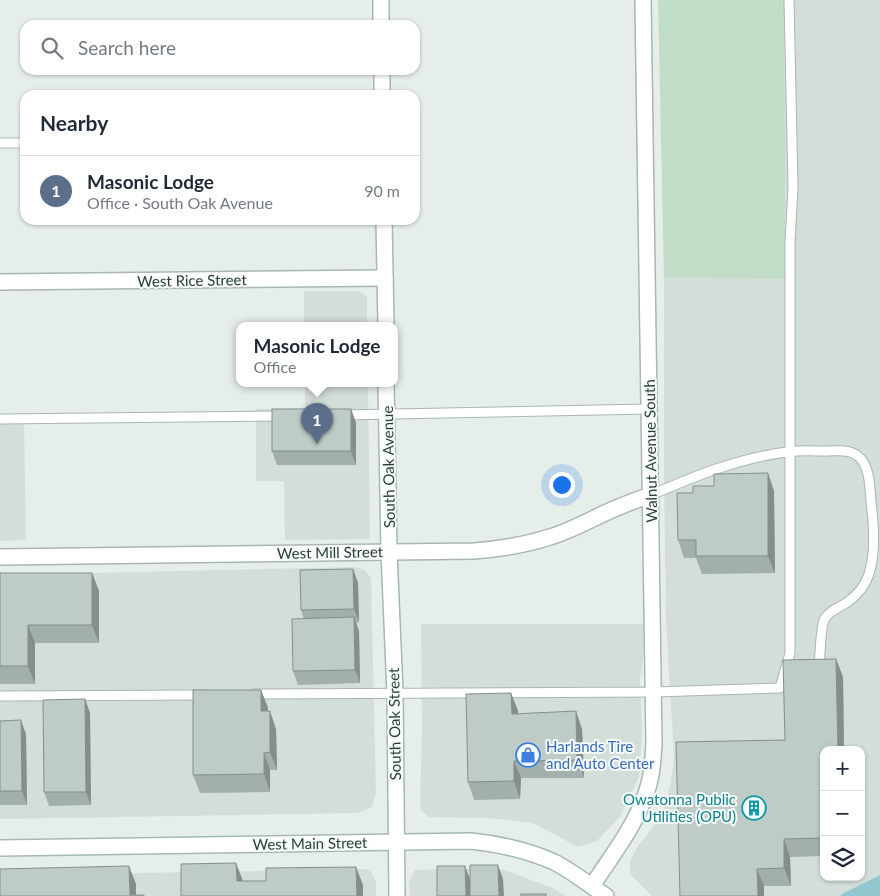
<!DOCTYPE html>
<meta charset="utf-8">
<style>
body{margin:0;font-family:Lato,sans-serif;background:#f2f2f3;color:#1f2937}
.controls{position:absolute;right:15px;bottom:15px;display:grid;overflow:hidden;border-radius:10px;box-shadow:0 1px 4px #0004}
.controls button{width:45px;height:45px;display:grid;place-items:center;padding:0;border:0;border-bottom:1px solid #e0e1e3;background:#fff;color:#1f2937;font:25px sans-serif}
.you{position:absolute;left:561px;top:484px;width:18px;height:18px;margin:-12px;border:4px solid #fff;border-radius:50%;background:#1a73e8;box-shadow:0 0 0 8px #1a73e833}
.badge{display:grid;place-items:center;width:32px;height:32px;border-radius:50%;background:#79514e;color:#fff;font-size:16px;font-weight:700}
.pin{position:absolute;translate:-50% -41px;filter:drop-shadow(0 1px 2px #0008)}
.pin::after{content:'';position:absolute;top:26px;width:18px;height:15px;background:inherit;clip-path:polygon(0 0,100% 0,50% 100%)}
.popup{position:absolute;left:236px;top:322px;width:162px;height:65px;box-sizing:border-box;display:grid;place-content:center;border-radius:10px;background:#fff;filter:drop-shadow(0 1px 4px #0005);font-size:16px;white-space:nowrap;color:#747a83}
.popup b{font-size:19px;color:#1f2937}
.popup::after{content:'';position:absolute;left:50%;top:100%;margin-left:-10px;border:10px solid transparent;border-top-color:#fff}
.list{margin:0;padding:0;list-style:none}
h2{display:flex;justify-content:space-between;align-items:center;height:65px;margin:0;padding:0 20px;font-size:21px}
h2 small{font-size:16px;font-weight:400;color:#747a83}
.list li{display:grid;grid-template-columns:32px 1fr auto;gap:15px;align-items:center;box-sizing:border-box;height:70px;padding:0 20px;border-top:1px solid #e0e1e3}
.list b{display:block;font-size:19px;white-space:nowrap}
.list p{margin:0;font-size:16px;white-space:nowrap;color:#747a83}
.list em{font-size:16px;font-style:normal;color:#747a83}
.icon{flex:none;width:28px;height:28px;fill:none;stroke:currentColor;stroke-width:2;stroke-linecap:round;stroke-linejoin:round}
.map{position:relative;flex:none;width:880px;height:896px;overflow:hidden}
.search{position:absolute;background:#fff;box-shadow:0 1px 4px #0004;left:20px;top:20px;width:400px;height:55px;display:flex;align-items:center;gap:12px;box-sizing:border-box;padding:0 18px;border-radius:15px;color:#747a83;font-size:19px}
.panel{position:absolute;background:#fff;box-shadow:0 1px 4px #0004;left:20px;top:90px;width:400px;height:135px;border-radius:15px}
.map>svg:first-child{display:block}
</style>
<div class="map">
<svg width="880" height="896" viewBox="0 0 880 896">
<rect width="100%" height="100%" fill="#e6eeea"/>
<g fill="#d4ded9" fill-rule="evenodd">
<path d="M784,0H880V875L840,896H652L630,874V861L637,847L651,830L664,808L671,782L674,757L666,622L664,477V277L786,279ZM824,750H861V877H824Z"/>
<polygon points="304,291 359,291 367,297 367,325 304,325"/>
<polygon points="305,383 368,383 370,539 285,540 284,481 256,481 256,409 305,408"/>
<polygon points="0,424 24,424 26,540 0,541"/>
<polygon points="354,567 364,569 371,578 376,793 372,807 358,813 0,819 0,575"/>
<polygon points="421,624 644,624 643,660 640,680 642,734 639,777 620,817 597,841 578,847 533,823 489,818 428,817 420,809 422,728"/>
<polygon points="366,869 371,872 376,881 376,896 0,896 0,872 20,875"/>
<polygon points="438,869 501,869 553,888 566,896 410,896 409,881 415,870"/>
</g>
<polygon fill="#c1ddc7" points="658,0 784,0 786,279 664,277"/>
<polygon fill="#93c9ce" points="880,875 880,896 840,896 842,894"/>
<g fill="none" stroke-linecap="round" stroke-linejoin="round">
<g stroke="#a9b6b1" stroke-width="11">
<g id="service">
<polyline points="0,143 25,143"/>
<polyline points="342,415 649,409"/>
<polyline points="0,419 284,416"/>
<path d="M651,495C695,476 739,458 787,452C800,450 813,451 825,451C838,451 851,448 861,459C870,470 870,489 871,502C874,525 876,552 869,574C866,584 858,594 849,601C841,607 831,609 825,618C820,626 820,660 819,671"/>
<polyline points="253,694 654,692 780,688 790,653 790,242 793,188 789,0"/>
<polyline points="0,696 205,695"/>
</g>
</g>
<g stroke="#a9b6b1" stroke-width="18">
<g id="minor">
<polyline points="0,282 385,278"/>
<path d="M0,557L474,551C500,549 525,545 550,537C573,530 593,518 614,509C626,504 638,499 651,495"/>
<path d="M592,886C610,858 634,828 645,796C652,779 653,761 654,743L643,0"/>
</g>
</g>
<g stroke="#a5b9b1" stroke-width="18">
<g id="secondary">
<polyline points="381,0 381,25"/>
<polyline points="382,70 382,95"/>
<polyline points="384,220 386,325"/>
<polyline points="386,383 389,552 395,693 397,896"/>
<path d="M0,848L471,841C500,844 527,850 554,862C572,871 589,885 606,896"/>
</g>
</g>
<use href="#service" stroke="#fff" stroke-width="9"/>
<use href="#minor" stroke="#fff" stroke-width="15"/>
<use href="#secondary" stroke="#fff" stroke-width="15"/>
</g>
<g fill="#a3afaa">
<polygon points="351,409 356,423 356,465 277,465 272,451"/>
<polygon points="774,491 775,573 702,574 696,558 684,558 678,540"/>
<polygon points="353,569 358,583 359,622 356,623 359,631 360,683 298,685 293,671 304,619 301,610"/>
<polygon points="0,573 92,573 99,591 99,643 35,643 35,684 0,684"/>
<polygon points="836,659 843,677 844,750 824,750 824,856 790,857 791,886 764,886 764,896 680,896 785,740"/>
<polygon points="261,690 268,708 268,711 276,729 277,770 270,770 270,792 200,793 193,775"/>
<polygon points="511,693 518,711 518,714 582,729 584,778 521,778 520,799 474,800 468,782"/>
<polygon points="85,699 90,713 91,805 49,806 44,792"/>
<polygon points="0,721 26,734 27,805 0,805"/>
</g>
<g fill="#858e8b">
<polygon points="351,409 356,423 356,465 351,451"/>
<polygon points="768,473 774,491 775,573 768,556"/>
<polygon points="353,569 358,583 359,622 354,609"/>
<polygon points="92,573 99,591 99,643 92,625"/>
<polygon points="354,617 359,631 360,683 355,670"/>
<polygon points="28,625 35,643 35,684 28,666"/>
<polygon points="836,659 843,677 844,750 838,750"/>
<polygon points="261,690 268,708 268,729 261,711"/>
<polygon points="511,693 518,711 518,732 512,714"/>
<polygon points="85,699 90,713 91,805 86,792"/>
<polygon points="270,711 276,729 277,770 270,752"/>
<polygon points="576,711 582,729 584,778 577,760"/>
<polygon points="21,720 26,734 27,805 22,791"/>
<polygon points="264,753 270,770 270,792 264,774"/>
<polygon points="514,761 521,778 520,799 514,781"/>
<polygon points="784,839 790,857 791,886 784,868"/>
<polygon points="236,863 243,881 237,881"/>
<polygon points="498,865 503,879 504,896 499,896"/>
<polygon points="129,866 136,884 136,896 130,895"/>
<polygon points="465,866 470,879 471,896 466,896"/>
<polygon points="356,867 363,885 363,896 357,896"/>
<polygon points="757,869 764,886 764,896 758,896"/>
</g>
<g fill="#becbc6" stroke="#858e8b">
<rect x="272" y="409" width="79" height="42"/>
<polygon points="768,473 768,556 696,556 696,540 678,540 677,493 693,493 693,486 714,486 714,474"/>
<polygon points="353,569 354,609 301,610 300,570"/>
<polygon points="0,573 92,573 92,625 28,625 28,666 0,666"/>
<polygon points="354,617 355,670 293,671 292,619"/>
<polygon points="836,659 838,750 824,750 824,838 784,839 784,868 757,869 758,896 680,896 676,742 785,740 783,660"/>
<polygon points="193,690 261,690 261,711 270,711 270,752 264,753 264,774 193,775"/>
<polygon points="511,693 512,714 576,711 577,760 514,761 514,781 468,782 466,694"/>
<polygon points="85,699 86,792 44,792 43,700"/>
<polygon points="21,720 22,791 0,791 0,721"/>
<polygon points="236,863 237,881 266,881 266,868 356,867 357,896 181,896 181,864"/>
<polygon points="470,865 498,865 499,896 470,896"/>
<polygon points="129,866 130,895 144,895 144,896 0,896 0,869"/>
<polygon points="437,866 465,866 466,896 437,896"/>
<rect x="521" y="894" width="25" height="2"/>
</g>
<defs>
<g id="shop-ring" transform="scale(1.25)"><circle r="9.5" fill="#f7faf8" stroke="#3f7fe0" stroke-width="1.5"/><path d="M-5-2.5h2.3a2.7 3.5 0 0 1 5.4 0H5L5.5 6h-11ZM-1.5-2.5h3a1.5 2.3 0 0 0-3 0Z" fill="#3f7fe0"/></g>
<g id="building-ring" transform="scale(1.25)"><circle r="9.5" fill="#f7faf8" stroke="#0f9aa8" stroke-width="1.5"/><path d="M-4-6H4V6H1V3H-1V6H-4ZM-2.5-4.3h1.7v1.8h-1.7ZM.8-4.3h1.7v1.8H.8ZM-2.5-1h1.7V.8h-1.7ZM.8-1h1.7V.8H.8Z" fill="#0f9aa8"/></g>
</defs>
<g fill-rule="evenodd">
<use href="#shop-ring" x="528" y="755"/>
<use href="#building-ring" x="754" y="808"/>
</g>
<g text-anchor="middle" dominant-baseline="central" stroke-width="4" stroke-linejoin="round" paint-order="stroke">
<g font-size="15" fill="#263f37" stroke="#f7faf8">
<text transform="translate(192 280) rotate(-1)">West Rice Street</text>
<text transform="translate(650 451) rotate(-91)">Walnut Avenue South</text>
<text transform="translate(388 467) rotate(-91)">South Oak Avenue</text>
<text transform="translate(330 552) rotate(-1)">West Mill Street</text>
<text transform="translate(394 724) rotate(-91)">South Oak Street</text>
<text transform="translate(310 843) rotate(-1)">West Main Street</text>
</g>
<g font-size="15" fill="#366cbe" stroke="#f7faf8" text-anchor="start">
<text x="546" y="746">Harlands Tire<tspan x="546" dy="17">and Auto Center</tspan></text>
</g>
<g font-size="15" fill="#0d838f" stroke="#f7faf8" text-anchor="end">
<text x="736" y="799">Owatonna Public<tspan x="736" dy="17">Utilities (OPU)</tspan></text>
</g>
</g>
</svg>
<div class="controls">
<button>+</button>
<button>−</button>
<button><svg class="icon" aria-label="layers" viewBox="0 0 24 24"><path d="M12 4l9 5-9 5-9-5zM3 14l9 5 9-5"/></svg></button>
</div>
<div class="you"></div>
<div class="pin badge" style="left:317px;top:444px;background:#5c6f8a">1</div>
<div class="popup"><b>Masonic Lodge</b>Office</div>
<div class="search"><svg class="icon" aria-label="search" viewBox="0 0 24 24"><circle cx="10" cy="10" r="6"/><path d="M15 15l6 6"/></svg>Search here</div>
<section class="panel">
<h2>Nearby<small></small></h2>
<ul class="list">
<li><span class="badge" style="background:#5c6f8a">1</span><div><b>Masonic Lodge</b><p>Office · South Oak Avenue</p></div><em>90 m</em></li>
</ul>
</section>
</div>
